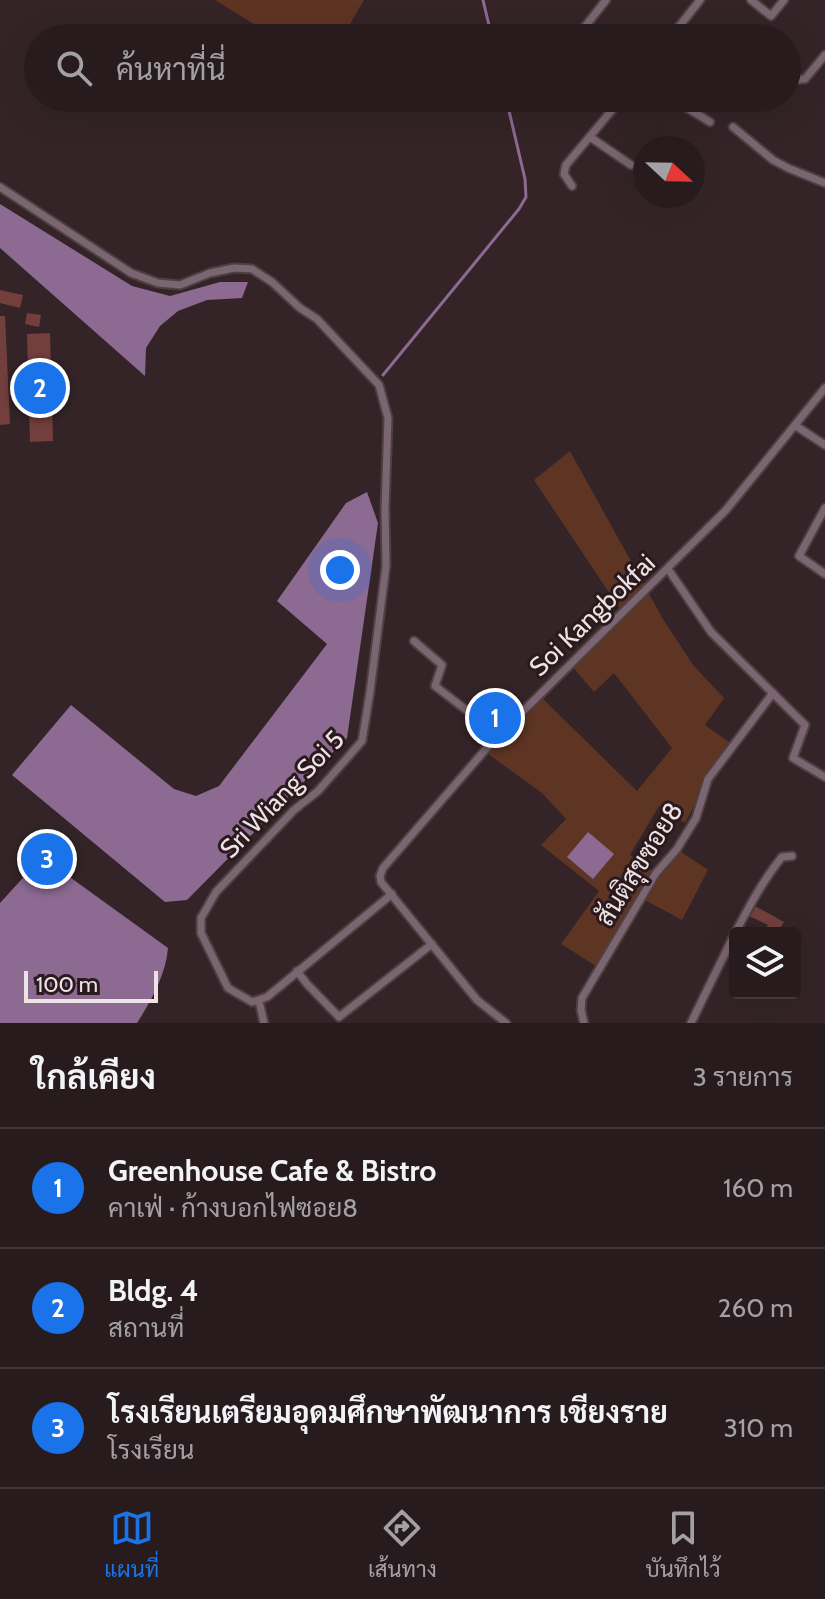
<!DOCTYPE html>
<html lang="th">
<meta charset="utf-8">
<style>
body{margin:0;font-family:Cabin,Sarabun,sans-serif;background:#33282b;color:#f1f3f6}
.controls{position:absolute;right:24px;bottom:24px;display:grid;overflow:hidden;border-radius:8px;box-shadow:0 8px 32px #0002}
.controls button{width:72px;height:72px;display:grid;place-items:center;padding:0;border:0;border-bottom:2px solid #43393c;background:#271b1e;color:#f1f3f6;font:40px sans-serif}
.compass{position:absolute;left:633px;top:136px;width:72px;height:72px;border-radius:50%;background:#271b1e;box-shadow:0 8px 32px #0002;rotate:112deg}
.scale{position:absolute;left:24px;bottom:20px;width:134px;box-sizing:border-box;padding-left:8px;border:4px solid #ede2e4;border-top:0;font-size:22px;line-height:28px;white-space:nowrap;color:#ede2e4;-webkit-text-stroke:6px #2a1a1e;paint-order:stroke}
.you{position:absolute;left:340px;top:570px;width:28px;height:28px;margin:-20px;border:6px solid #fff;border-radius:50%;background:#1a73e8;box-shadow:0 0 0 12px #1a73e833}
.badge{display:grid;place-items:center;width:52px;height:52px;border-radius:50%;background:#1a73e8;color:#fff;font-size:26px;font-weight:700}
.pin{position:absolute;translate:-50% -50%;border:4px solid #fff;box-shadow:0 2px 8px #0006}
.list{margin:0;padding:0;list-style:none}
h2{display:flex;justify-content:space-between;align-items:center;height:104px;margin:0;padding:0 32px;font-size:34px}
h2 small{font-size:26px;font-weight:400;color:#a4a1a4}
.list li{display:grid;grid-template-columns:52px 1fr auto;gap:24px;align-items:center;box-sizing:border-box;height:120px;padding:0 32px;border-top:2px solid #43393c}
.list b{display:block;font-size:30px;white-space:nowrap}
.list p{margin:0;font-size:26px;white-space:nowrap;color:#a4a1a4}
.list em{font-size:26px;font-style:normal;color:#a4a1a4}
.icon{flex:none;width:44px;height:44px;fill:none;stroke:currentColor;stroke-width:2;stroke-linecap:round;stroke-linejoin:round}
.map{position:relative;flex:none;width:825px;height:1023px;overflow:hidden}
.search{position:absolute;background:#271b1e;box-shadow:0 8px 32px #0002;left:24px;right:24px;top:24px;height:88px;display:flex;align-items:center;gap:20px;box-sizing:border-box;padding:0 28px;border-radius:44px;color:#a4a1a4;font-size:30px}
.sheet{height:464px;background:#271b1e}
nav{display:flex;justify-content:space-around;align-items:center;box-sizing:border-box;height:112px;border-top:2px solid #43393c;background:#271b1e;font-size:22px;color:#a4a1a4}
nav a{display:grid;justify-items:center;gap:4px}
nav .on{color:#1a73e8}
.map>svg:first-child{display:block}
</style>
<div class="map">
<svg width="825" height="1023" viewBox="0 0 825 1023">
<rect width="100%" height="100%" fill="#342428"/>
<g fill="#5e3423">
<polygon points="215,0 364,0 342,38 276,38"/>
<polygon points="570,451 663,619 693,665 724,698 705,725 733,745 708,779 685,823 659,806 630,855 656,873 677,849 708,870 682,920 641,898 599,968 561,944 599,891 541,845 566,819 542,793 484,751 539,695 637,791 672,748 614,673 594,692 570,664 622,612 534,480"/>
</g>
<g fill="#8c6a92">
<polygon points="0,204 132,286 170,296 220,282 248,282 242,298 207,300 178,311 160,326 146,348 145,376 0,248"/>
<polygon points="367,492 378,523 347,738 187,900 165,902 12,775 71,705 174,789 196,796 219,786 327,644 277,601 346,503"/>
<polygon points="588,832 614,854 593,879 567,857"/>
<path d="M42,857L168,948C166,974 151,1001 137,1023H0V903Z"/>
</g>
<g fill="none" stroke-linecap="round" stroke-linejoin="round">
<g stroke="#8c6a92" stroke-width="3">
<polyline points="483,0 492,38"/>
<polyline points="383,375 519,209 526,197 525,179 506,98"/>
</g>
</g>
<g fill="#723f3d">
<polygon points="0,290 23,295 20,308 0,303"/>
<polygon points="27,313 41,315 39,327 25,324"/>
<polygon points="0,316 5,316 10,424 0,425"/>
<polygon points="50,333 53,441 30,442 27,334"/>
<polygon points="755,906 784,922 777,933 763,933 768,925 749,916"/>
</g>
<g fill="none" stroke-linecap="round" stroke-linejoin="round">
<g stroke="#4e3f42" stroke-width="11">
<g id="minor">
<polyline points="751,0 771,16 784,0"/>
<polyline points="679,27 696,38"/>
<polyline points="576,38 606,0"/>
<polyline points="670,38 700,0"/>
<polyline points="791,80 805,79 825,55"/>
<polyline points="671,98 710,122"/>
<polyline points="522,106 528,98"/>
<polyline points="733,127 773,160 788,168 825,183"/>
<polyline points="590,137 631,165"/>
<polyline points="572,186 564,174 566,165 622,98"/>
<polyline points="0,187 131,273 158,283 180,285 210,273 234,268 252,269 272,282 300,308 317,319 379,385 388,418 385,509 386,566 370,692 362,741 318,791 294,810 216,892 201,918 201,933 228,988 252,1002 267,997 392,894"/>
<polyline points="796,426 825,445"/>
<polyline points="825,508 799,556 825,574"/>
<polyline points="668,569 711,632 805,725 793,758 825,777"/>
<polyline points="414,641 442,665 435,686 499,735"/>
<path d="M735,933C749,907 763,880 782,857L792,856"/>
<polyline points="297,971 307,984 339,1017 432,944"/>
<polyline points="259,1001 264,1023"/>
<polyline points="506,1023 477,1000 381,882 380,876 383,868 492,742 726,510 825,388"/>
<polyline points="584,1023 581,1010 582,998 656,873 677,849 696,818 708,779 773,693"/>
<polyline points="691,1023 735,933"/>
</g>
</g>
<use href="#minor" stroke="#7a6571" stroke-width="7"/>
</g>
<g text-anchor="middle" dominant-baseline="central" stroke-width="6" stroke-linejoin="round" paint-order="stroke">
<g font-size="26" fill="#ede2e4" stroke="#2a1a1e">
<text transform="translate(592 615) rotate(-44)">Soi Kangbokfai</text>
<text transform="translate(282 794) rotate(-46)">Sri Wiang Soi 5</text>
<text transform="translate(639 864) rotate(-58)">สันติสุขซอย8</text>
</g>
</g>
</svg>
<div class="controls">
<button><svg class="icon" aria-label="layers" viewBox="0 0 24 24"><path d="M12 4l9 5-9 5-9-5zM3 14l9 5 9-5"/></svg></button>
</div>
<svg class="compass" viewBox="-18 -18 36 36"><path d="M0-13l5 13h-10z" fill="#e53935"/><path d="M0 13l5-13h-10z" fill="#a4a1a4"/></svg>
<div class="scale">100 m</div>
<div class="you"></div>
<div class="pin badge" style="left:495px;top:718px">1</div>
<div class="pin badge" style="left:40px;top:388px">2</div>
<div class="pin badge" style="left:47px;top:859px">3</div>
<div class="search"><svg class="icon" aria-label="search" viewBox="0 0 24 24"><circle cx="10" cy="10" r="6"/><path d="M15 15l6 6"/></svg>ค้นหาที่นี่</div>
</div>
<section class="sheet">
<h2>ใกล้เคียง<small>3 รายการ</small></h2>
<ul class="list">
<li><span class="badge">1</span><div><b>Greenhouse Cafe &amp; Bistro</b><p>คาเฟ่ · ก้างบอกไฟซอย8</p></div><em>160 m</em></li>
<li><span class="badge">2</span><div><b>Bldg. 4</b><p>สถานที่</p></div><em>260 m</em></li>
<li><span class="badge">3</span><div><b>โรงเรียนเตรียมอุดมศึกษาพัฒนาการ เชียงราย</b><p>โรงเรียน</p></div><em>310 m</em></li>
</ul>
</section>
<nav>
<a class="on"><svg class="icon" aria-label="map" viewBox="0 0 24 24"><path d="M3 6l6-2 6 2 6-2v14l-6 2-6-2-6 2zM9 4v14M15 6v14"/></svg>แผนที่</a>
<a><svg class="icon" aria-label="directions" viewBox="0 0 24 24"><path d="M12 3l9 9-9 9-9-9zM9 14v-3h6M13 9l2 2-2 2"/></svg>เส้นทาง</a>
<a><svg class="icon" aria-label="saved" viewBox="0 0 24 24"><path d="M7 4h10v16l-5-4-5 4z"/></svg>บันทึกไว้</a>
</nav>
